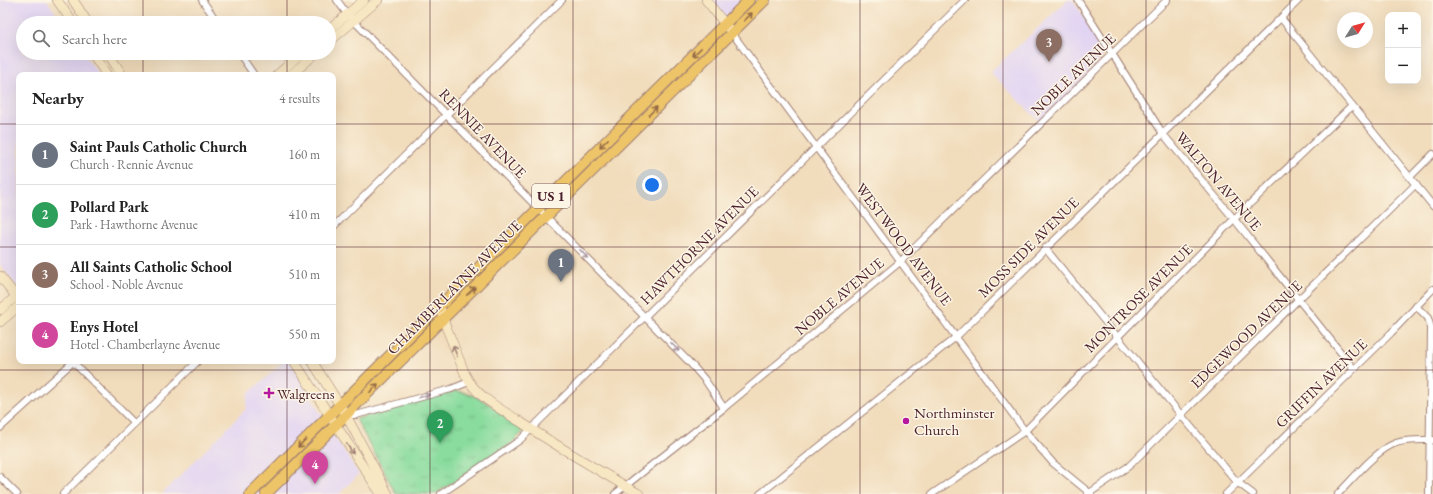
<!DOCTYPE html>
<meta charset="utf-8">
<style>
body{margin:0;font-family:"EB Garamond",serif;background:#f2f2f2;color:#222}
.controls{position:absolute;right:12px;top:12px;display:grid;overflow:hidden;border-radius:8px;box-shadow:0 4px 16px #0002}
.controls button{width:36px;height:36px;display:grid;place-items:center;padding:0;border:0;border-bottom:1px solid #e0e0e0;background:#fff;color:#222;font:20px sans-serif}
.compass{position:absolute;left:1337px;top:12px;width:36px;height:36px;border-radius:50%;background:#fff;box-shadow:0 4px 16px #0002;rotate:53deg}
.you{position:absolute;left:652px;top:185px;width:14px;height:14px;margin:-10px;border:3px solid #fff;border-radius:50%;background:#1a73e8;box-shadow:0 0 0 6px #1a73e833}
.badge{display:grid;place-items:center;width:26px;height:26px;border-radius:50%;background:#0f766e;color:#fff;font-size:13px;font-weight:700}
.pin{position:absolute;translate:-50% -33px;filter:drop-shadow(0 1px 2px #0008)}
.pin::after{content:'';position:absolute;top:21px;width:14px;height:12px;background:inherit;clip-path:polygon(0 0,100% 0,50% 100%)}
.list{margin:0;padding:0;list-style:none}
h2{display:flex;justify-content:space-between;align-items:center;height:52px;margin:0;padding:0 16px;font-size:17px}
h2 small{font-size:13px;font-weight:400;color:#767676}
.list li{display:grid;grid-template-columns:26px 1fr auto;gap:12px;align-items:center;box-sizing:border-box;height:60px;padding:0 16px;border-top:1px solid #e0e0e0}
.list b{display:block;font-size:15px;white-space:nowrap}
.list p{margin:0;font-size:13px;white-space:nowrap;color:#767676}
.list em{font-size:13px;font-style:normal;color:#767676}
.icon{flex:none;width:22px;height:22px;fill:none;stroke:currentColor;stroke-width:2;stroke-linecap:round;stroke-linejoin:round}
.map{position:relative;flex:none;width:1433px;height:494px;overflow:hidden}
.search{position:absolute;background:#fff;box-shadow:0 4px 16px #0002;left:16px;top:16px;width:320px;height:44px;display:flex;align-items:center;gap:10px;box-sizing:border-box;padding:0 14px;border-radius:22px;color:#767676;font-size:15px}
.panel{position:absolute;background:#fff;box-shadow:0 4px 16px #0002;left:16px;top:72px;width:320px;height:292px;border-radius:8px}
.map>svg:first-child{display:block}
</style>
<div class="map">
<svg width="1433" height="494" viewBox="0 0 1433 494">
<defs>
<pattern id="grass-tufts" width="24" height="20" patternUnits="userSpaceOnUse"><rect width="24" height="20" fill="#89dc9e"/><path d="M3 7l-1-3M5 7V3M7 7l1-3M15 17l-1-3M17 17v-4M19 17l1-3" fill="none" stroke="#78bc88"/></pattern>
</defs>
<rect width="100%" height="100%" fill="#fcf5e5"/>
<filter id="ink" filterUnits="userSpaceOnUse"><feTurbulence type="fractalNoise" baseFrequency=".025" numOctaves="2"/><feDisplacementMap in="SourceGraphic" scale="8" xChannelSelector="R" yChannelSelector="G"/><feConvolveMatrix kernelMatrix="1 2 1 2 8 2 1 2 1" color-interpolation-filters="sRGB"/></filter>
<filter id="wash" filterUnits="userSpaceOnUse"><feTurbulence type="fractalNoise" baseFrequency=".012" numOctaves="4" result="noise"/><feDisplacementMap in="SourceGraphic" scale="16" xChannelSelector="R" yChannelSelector="G"/><feGaussianBlur stdDeviation="0.9" result="paint"/><feColorMatrix in="noise" values="0 0 0 0 0 0 0 0 0 0 0 0 0 0 0 0 0 1.4 0 .05"/><feComposite in="paint" operator="in"/></filter>
<g filter="url(#wash)">
<rect width="100%" height="100%" fill="#f1dcbb"/>
<g fill="#e2d4f3">
<polygon points="0,0 47,0 63,23 23,23 23,53 83,53 99,75 19,75 19,284 16,286 0,264"/>
<polygon points="711,0 743,0 725,18"/>
<polygon points="1068,0 1073,0 1107,52 1042,124 990,72"/>
<polygon points="284,361 290,361 334,436 359,474 339,494 162,494 246,409 248,394"/>
</g>
<path fill="url(#grass-tufts)" stroke="#6a7e64" d="M455,391C479,393 500,413 519,425L523,432L510,445L435,494H396L356,419Z"/>
</g>
<g filter="url(#ink)">
<g fill="none" stroke-linecap="round" stroke-linejoin="round">
<g stroke="#9e7e73" stroke-width="8">
<g id="street">
<polyline points="202,0 218,23"/>
<polyline points="337,0 347,14 691,364 705,380 724,408"/>
<polyline points="1078,0 1163,134 1234,219 1354,369"/>
<polyline points="1281,18 1433,206"/>
<polyline points="732,33 1025,431 1053,463 1091,494"/>
<polyline points="239,53 254,75"/>
<polyline points="1410,177 1433,154"/>
<polyline points="333,227 562,0"/>
<polyline points="1045,248 1181,415 1237,482 1253,494"/>
<polyline points="1416,306 1428,318 1431,328 1429,494"/>
<polyline points="72,361 134,423"/>
<polyline points="346,415 356,415 451,389 469,382"/>
<polyline points="0,428 74,361"/>
<polyline points="0,477 17,494"/>
<polyline points="63,494 198,361"/>
<polyline points="441,494 520,440 965,0"/>
<polyline points="615,494 724,408 900,262 1167,0"/>
<polyline points="760,494 956,337 1299,0"/>
<polyline points="932,494 1025,431 1234,219 1352,106"/>
<polyline points="1088,494 1129,466 1416,184"/>
<polyline points="1226,494 1391,333 1433,289"/>
<path d="M1338,494C1353,479 1376,450 1396,443C1408,439 1421,440 1433,440"/>
</g>
</g>
<g stroke="#9e7e73" stroke-width="10">
<g id="secondary">
<polyline points="57,0 73,23"/>
<polyline points="73,0 88,23"/>
<polyline points="706,0 732,33"/>
<polyline points="329,30 364,0"/>
<polyline points="329,42 378,0"/>
<polyline points="92,53 107,75"/>
<polyline points="108,53 122,75"/>
<polyline points="277,75 302,53"/>
<polyline points="291,75 316,53"/>
<polyline points="0,276 19,300"/>
<path d="M440,306L443,319L465,374C475,396 499,408 519,421C558,447 598,470 639,494"/>
<polyline points="0,310 19,294"/>
<polyline points="0,322 19,306"/>
<polyline points="294,361 381,494"/>
<polyline points="312,361 346,415 388,494"/>
</g>
</g>
<g stroke="#9e7e73" stroke-width="12">
<g id="primary">
<polyline points="250,494 749,0"/>
<polyline points="266,494 765,0"/>
</g>
</g>
<use href="#street" stroke="#fff" stroke-width="6"/>
<use href="#secondary" stroke="#f8e7c3" stroke-width="9"/>
<use href="#primary" stroke="#eec469" stroke-width="10"/>
</g>
<defs><path id="oneway-shaft" d="M-6 0H5M1.5-3L5.5 0L1.5 3" fill="none" stroke-width="1.6" stroke-linecap="round" stroke-linejoin="round"/></defs>
<g stroke="#946947">
<use href="#oneway-shaft" transform="translate(748 17) rotate(-45)"/>
<use href="#oneway-shaft" transform="translate(697 52) rotate(135)"/>
<use href="#oneway-shaft" transform="translate(653 111) rotate(-45)"/>
<use href="#oneway-shaft" transform="translate(604 143) rotate(135)"/>
<use href="#oneway-shaft" transform="translate(471 291) rotate(-44)"/>
<use href="#oneway-shaft" transform="translate(374 388) rotate(-45)"/>
<use href="#oneway-shaft" transform="translate(302 443) rotate(135)"/>
</g>
<g stroke="#ae9aa0">
<use href="#oneway-shaft" transform="translate(584 254) rotate(46)"/>
<use href="#oneway-shaft" transform="translate(675 347) rotate(46)"/>
<use href="#oneway-shaft" transform="translate(424 396) rotate(-16)"/>
</g>
<g stroke="#a18377">
<use href="#oneway-shaft" transform="translate(455 351) rotate(-111)"/>
<use href="#oneway-shaft" transform="translate(350 449) rotate(57)"/>
</g>
</g>
<path fill="none" stroke="#4a1f2b" stroke-width="1" stroke-opacity="0.55" d="M143,0V23M287,0V23M430,0V494M573,0V494M716,0V494M860,0V494M1003,0V494M1146,0V494M1290,0V494M143,53V75M287,53V75M0,124H19M333,124H1433M0,247H19M333,247H1433M143,361V494M287,361V494M0,370H1433"/>
<g fill="#b5179e" stroke="#fcf5e5" stroke-width="1.5">
<path d="M267 387h4v4h4v4h-4v4h-4v-4h-4v-4h4z"/>
<circle cx="906" cy="421" r="4"/>
</g>
<g text-anchor="middle" dominant-baseline="central" stroke-width="3" stroke-linejoin="round" paint-order="stroke">
<rect fill="#fcf5e5" stroke="#7f5f63" stroke-width="1" x="532" y="184" width="38" height="24" rx="3"/>
<g font-size="14" font-weight="bold" fill="#4a1f2b">
<text x="551" y="196">US 1</text>
</g>
<g font-size="15" fill="#4a1f2b" stroke="#fcf5e5">
<text transform="translate(1073 74) rotate(-44)">NOBLE AVENUE</text>
<text transform="translate(483 133) rotate(46)">RENNIE AVENUE</text>
<text transform="translate(1219 181) rotate(50)">WALTON AVENUE</text>
<text transform="translate(904 244) rotate(53)">WESTWOOD AVENUE</text>
<text transform="translate(699 245) rotate(-45)">HAWTHORNE AVENUE</text>
<text transform="translate(1028 247) rotate(-45)">MOSS SIDE AVENUE</text>
<text transform="translate(454 287) rotate(-45)">CHAMBERLAYNE AVENUE</text>
<text transform="translate(839 296) rotate(-40)">NOBLE AVENUE</text>
<text transform="translate(1138 298) rotate(-45)">MONTROSE AVENUE</text>
<text transform="translate(1246 334) rotate(-44)">EDGEWOOD AVENUE</text>
<text transform="translate(1321 383) rotate(-44)">GRIFFIN AVENUE</text>
</g>
<g font-size="15" fill="#4a1f2b" stroke="#fcf5e5" text-anchor="start">
<text x="277" y="393">Walgreens</text>
<text x="914" y="412">Northminster<tspan x="914" dy="17">Church</tspan></text>
</g>
</g>
</svg>
<div class="controls">
<button>+</button>
<button>−</button>
</div>
<svg class="compass" viewBox="-18 -18 36 36"><path d="M0-13l5 13h-10z" fill="#e53935"/><path d="M0 13l5-13h-10z" fill="#767676"/></svg>
<div class="you"></div>
<div class="pin badge" style="left:561px;top:282px;background:#6b7280">1</div>
<div class="pin badge" style="left:440px;top:443px;background:#2e9e5b">2</div>
<div class="pin badge" style="left:1049px;top:62px;background:#8d6e63">3</div>
<div class="pin badge" style="left:315px;top:484px;background:#d1479c">4</div>
<div class="search"><svg class="icon" aria-label="search" viewBox="0 0 24 24"><circle cx="10" cy="10" r="6"/><path d="M15 15l6 6"/></svg>Search here</div>
<section class="panel">
<h2>Nearby<small>4 results</small></h2>
<ul class="list">
<li><span class="badge" style="background:#6b7280">1</span><div><b>Saint Pauls Catholic Church</b><p>Church · Rennie Avenue</p></div><em>160 m</em></li>
<li><span class="badge" style="background:#2e9e5b">2</span><div><b>Pollard Park</b><p>Park · Hawthorne Avenue</p></div><em>410 m</em></li>
<li><span class="badge" style="background:#8d6e63">3</span><div><b>All Saints Catholic School</b><p>School · Noble Avenue</p></div><em>510 m</em></li>
<li><span class="badge" style="background:#d1479c">4</span><div><b>Enys Hotel</b><p>Hotel · Chamberlayne Avenue</p></div><em>550 m</em></li>
</ul>
</section>
</div>
